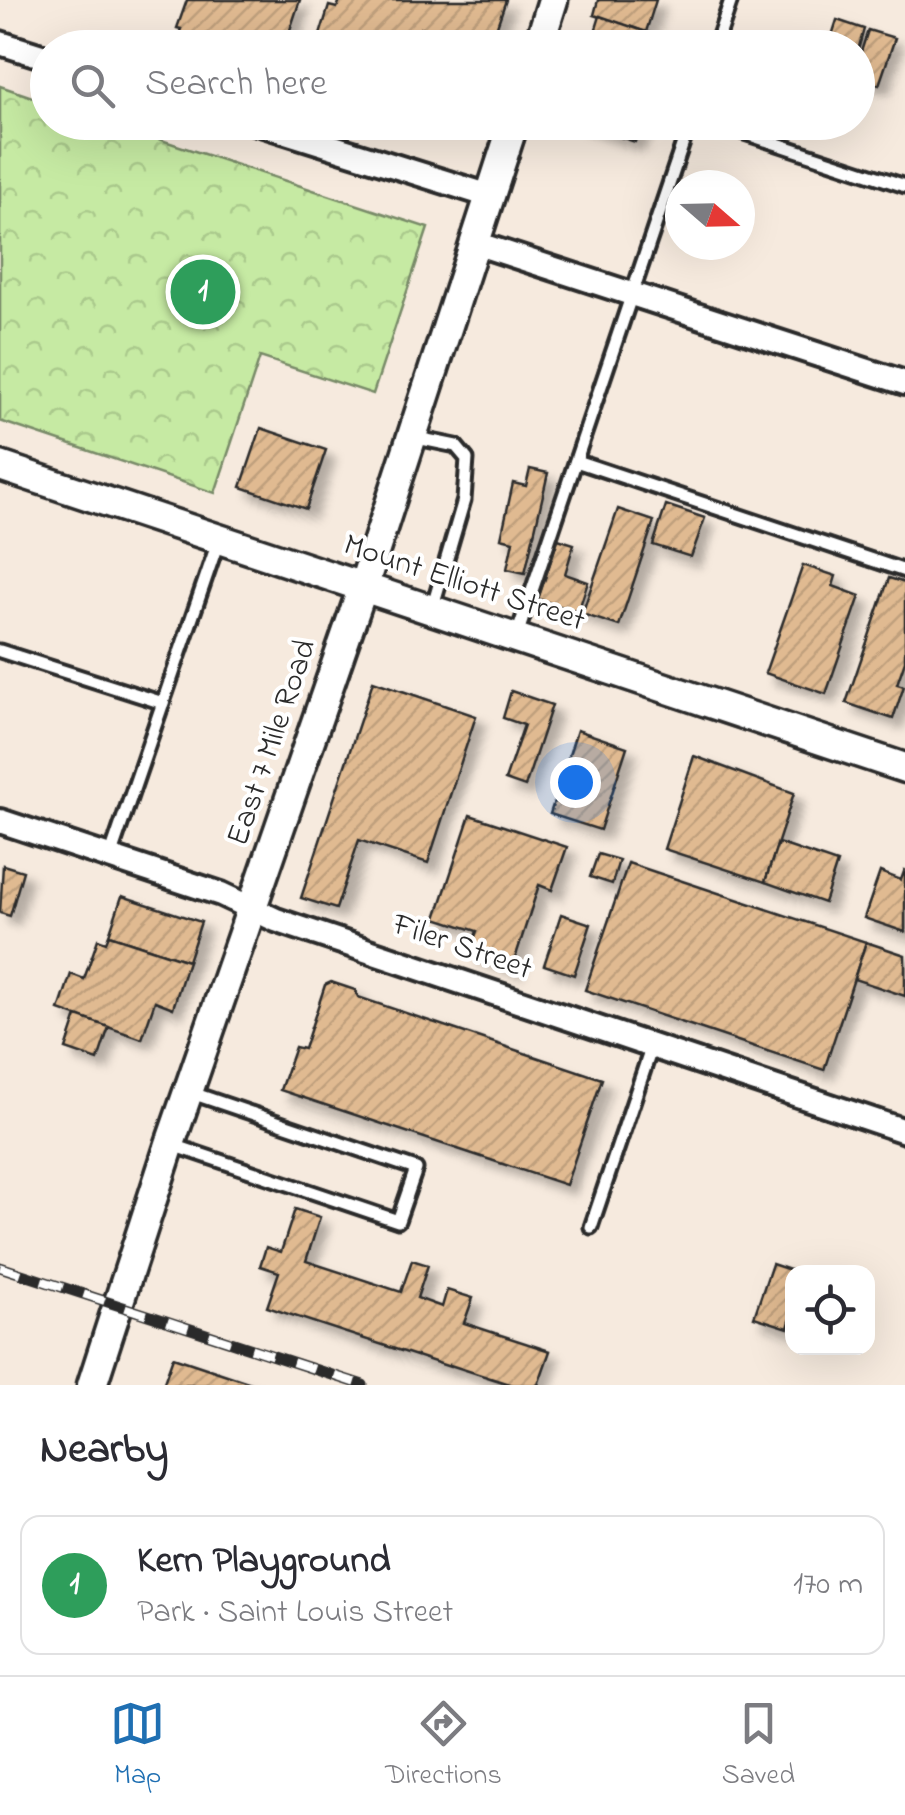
<!DOCTYPE html>
<meta charset="utf-8">
<style>
body{margin:0;font-family:"Indie Flower",sans-serif;background:#f2f2f3;color:#2b2b33}
.controls{position:absolute;right:30px;bottom:30px;display:grid;overflow:hidden;border-radius:20px;box-shadow:0 10px 40px #0002}
.controls button{width:90px;height:90px;display:grid;place-items:center;padding:0;border:0;border-bottom:2px solid #e1e1e2;background:#fff;color:#2b2b33;font:50px sans-serif}
.compass{position:absolute;left:665px;top:170px;width:90px;height:90px;border-radius:50%;background:#fff;box-shadow:0 10px 40px #0002;rotate:110deg}
.you{position:absolute;left:575px;top:782px;width:35px;height:35px;margin:-25px;border:8px solid #fff;border-radius:50%;background:#1a73e8;box-shadow:0 0 0 15px #1a73e833}
.badge{display:grid;place-items:center;width:65px;height:65px;border-radius:50%;background:#1f6fb2;color:#fff;font-size:32px;font-weight:700}
.pin{position:absolute;translate:-50% -50%;border:5px solid #fff;box-shadow:0 2px 10px #0006}
.list{margin:0;padding:0;list-style:none}
h2{display:flex;justify-content:space-between;align-items:center;height:130px;margin:0;padding:0 40px;font-size:42px}
h2 small{font-size:32px;font-weight:400;color:#7c7c81}
.list li{display:grid;grid-template-columns:65px 1fr auto;gap:30px;align-items:center;box-sizing:border-box;height:140px;margin:0 20px 20px;padding:0 20px;border:2px solid #e1e1e2;border-radius:20px}
.list b{display:block;font-size:38px;white-space:nowrap}
.list p{margin:0;font-size:32px;white-space:nowrap;color:#7c7c81}
.list em{font-size:32px;font-style:normal;color:#7c7c81}
.icon{flex:none;width:55px;height:55px;fill:none;stroke:currentColor;stroke-width:2;stroke-linecap:round;stroke-linejoin:round}
.map{position:relative;flex:none;width:905px;height:1385px;overflow:hidden}
.search{position:absolute;background:#fff;box-shadow:0 10px 40px #0002;left:30px;right:30px;top:30px;height:110px;display:flex;align-items:center;gap:25px;box-sizing:border-box;padding:0 35px;border-radius:55px;color:#7c7c81;font-size:38px}
.sheet{height:290px;background:#fff}
nav{display:flex;justify-content:space-around;align-items:center;box-sizing:border-box;height:140px;border-top:2px solid #e1e1e2;background:#fff;font-size:28px;color:#7c7c81}
nav a{display:grid;justify-items:center;gap:5px}
nav .on{color:#1f6fb2}
.map>svg:first-child{display:block}
</style>
<div class="map">
<svg width="905" height="1385" viewBox="0 0 905 1385">
<defs>
<pattern id="park-crowns" width="20" height="18" patternUnits="userSpaceOnUse" patternTransform="scale(2.5)"><rect width="20" height="18" fill="#c6eaa3"/><path d="M2 6a3 3 0 1 1 6 0M12 15a3 3 0 1 1 6 0" fill="none" stroke="#aac98c"/></pattern>
<pattern id="building-hatch" width="6" height="6" patternUnits="userSpaceOnUse" patternTransform="scale(2.5)"><rect width="6" height="6" fill="#e0ba91"/><path d="M-1 1l2-2M0 6l6-6M5 7l2-2" fill="none" stroke="#c0a07d"/></pattern>
<filter id="shadow"><feDropShadow dx="9" dy="9" stdDeviation="5" flood-color="#0004"/></filter>
</defs>
<rect width="100%" height="100%" fill="#f6eade"/>
<filter id="ink" filterUnits="userSpaceOnUse"><feTurbulence type="fractalNoise" baseFrequency=".01" numOctaves="2"/><feDisplacementMap in="SourceGraphic" scale="20" xChannelSelector="R" yChannelSelector="G"/><feConvolveMatrix kernelMatrix="1 2 1 2 8 2 1 2 1" color-interpolation-filters="sRGB"/></filter>
<g filter="url(#ink)">
<polygon fill="url(#park-crowns)" stroke="#788a67" stroke-width="2.5" points="0,86 47,102 48,122 110,123 428,228 373,394 260,357 215,493 0,421"/>
<g fill="url(#building-hatch)" stroke="#2b2b2b" stroke-width="2.5" filter="url(#shadow)">
<polygon points="187,0 300,0 284,48 200,48 177,40 181,29 177,28"/>
<polygon points="340,0 506,0 495,32 486,48 421,28 417,39 407,35 404,44 374,34 369,48 316,48 329,6 337,8"/>
<polygon points="598,0 656,0 646,32 594,15"/>
<polygon points="600,16 661,37 658,48 590,48"/>
<polygon points="837,20 864,29 858,50 858,48 828,48"/>
<polygon points="868,30 895,38 879,85 860,79 858,84 858,61"/>
<polygon points="575,122 639,122 641,123 635,142"/>
<polygon points="261,428 326,450 306,509 241,487"/>
<polygon points="530,469 548,473 525,573 507,569 513,541 501,538 513,483 526,486"/>
<polygon points="666,505 705,518 691,557 653,545"/>
<polygon points="618,509 654,521 619,626 582,614"/>
<polygon points="558,539 574,544 565,574 588,582 578,612 538,599"/>
<polygon points="803,565 836,576 833,586 860,596 826,694 765,673"/>
<polygon points="889,578 905,583 905,661 897,684 904,686 893,719 846,703"/>
<polygon points="373,681 476,716 428,863 359,840 336,909 301,898"/>
<polygon points="511,691 552,705 525,787 505,780 524,725 503,718"/>
<polygon points="577,730 627,747 600,830 550,814"/>
<polygon points="694,756 794,793 765,882 664,849"/>
<polygon points="470,815 567,847 552,890 539,885 512,968 469,954 477,931 436,918"/>
<polygon points="778,843 837,863 824,903 765,882"/>
<polygon points="598,854 619,860 612,884 590,877"/>
<polygon points="628,863 866,942 824,1070 585,990"/>
<polygon points="3,865 23,871 10,916 0,913"/>
<polygon points="905,869 905,932 864,918 880,872 901,880"/>
<polygon points="122,896 201,922 188,961 109,935"/>
<polygon points="561,914 591,924 574,975 544,965"/>
<polygon points="109,935 188,961 173,1008 155,1001 142,1039 59,1010 71,974 84,979 98,939 106,942"/>
<polygon points="866,942 905,955 905,996 854,979"/>
<polygon points="331,982 355,990 358,997 602,1079 566,1185 280,1090 295,1047 304,1049 325,985"/>
<polygon points="77,1016 109,1027 98,1060 66,1049"/>
<polygon points="295,1209 320,1217 306,1261 401,1292 412,1260 428,1265 417,1298 442,1307 447,1290 473,1298 464,1323 550,1351 538,1385 512,1385 450,1365 450,1367 267,1307 279,1272 260,1266 266,1247 281,1252"/>
<polygon points="772,1264 796,1272 792,1272 792,1314 788,1328 754,1317"/>
<polygon points="173,1357 257,1385 163,1385"/>
</g>
<g fill="none" stroke-linecap="round" stroke-linejoin="round">
<g stroke="#2b2b2b" stroke-width="19">
<g id="service">
<polyline points="715,48 731,0"/>
<polyline points="711,122 905,186"/>
<polyline points="412,437 456,446 467,459 464,500 432,609"/>
<polyline points="576,461 905,571"/>
<polyline points="516,638 690,122"/>
<polyline points="0,651 163,703"/>
<polyline points="110,857 219,539"/>
<polyline points="170,1144 398,1221 416,1169 189,1092"/>
<polyline points="591,1227 652,1046"/>
</g>
</g>
<g stroke="#2b2b2b" stroke-width="30">
<g id="minor">
<polyline points="0,43 48,58"/>
<polyline points="254,122 490,196"/>
<polyline points="475,243 905,383"/>
<polyline points="0,821 221,894 276,920 905,1131"/>
</g>
</g>
<g stroke="#2b2b2b" stroke-width="35">
<g id="tertiary">
<polyline points="538,48 553,0"/>
<polyline points="0,466 905,768"/>
<polyline points="92,1385 170,1144 363,587 514,122"/>
</g>
</g>
<use href="#service" stroke="#fff" stroke-width="11"/>
<use href="#minor" stroke="#fff" stroke-width="22"/>
<use href="#tertiary" stroke="#fff" stroke-width="28"/>
<g stroke="#2b2b2b" stroke-width="11">
<polyline id="rail" points="0,1267 363,1385"/>
</g>
<use href="#rail" stroke="#fff" stroke-width="8" stroke-dasharray="22" stroke-linecap="butt"/>
</g>
</g>
<g text-anchor="middle" dominant-baseline="central" stroke-width="8" stroke-linejoin="round" paint-order="stroke">
<g font-size="32" fill="#2b2b2b" stroke="#fff">
<text transform="translate(464 584) rotate(18)">Mount Elliott Street</text>
<text transform="translate(273 743) rotate(-71)">East 7 Mile Road</text>
<text transform="translate(462 948) rotate(19)">Filer Street</text>
</g>
</g>
</svg>
<div class="controls">
<button><svg class="icon" aria-label="locate" viewBox="0 0 24 24"><circle cx="12" cy="12" r="6"/><path d="M12 2v4M12 18v4M2 12h4M18 12h4"/></svg></button>
</div>
<svg class="compass" viewBox="-18 -18 36 36"><path d="M0-13l5 13h-10z" fill="#e53935"/><path d="M0 13l5-13h-10z" fill="#7c7c81"/></svg>
<div class="you"></div>
<div class="pin badge" style="left:203px;top:292px;background:#2e9e5b">1</div>
<div class="search"><svg class="icon" aria-label="search" viewBox="0 0 24 24"><circle cx="10" cy="10" r="6"/><path d="M15 15l6 6"/></svg>Search here</div>
</div>
<section class="sheet">
<h2>Nearby<small></small></h2>
<ul class="list">
<li><span class="badge" style="background:#2e9e5b">1</span><div><b>Kern Playground</b><p>Park · Saint Louis Street</p></div><em>170 m</em></li>
</ul>
</section>
<nav>
<a class="on"><svg class="icon" aria-label="map" viewBox="0 0 24 24"><path d="M3 6l6-2 6 2 6-2v14l-6 2-6-2-6 2zM9 4v14M15 6v14"/></svg>Map</a>
<a><svg class="icon" aria-label="directions" viewBox="0 0 24 24"><path d="M12 3l9 9-9 9-9-9zM9 14v-3h6M13 9l2 2-2 2"/></svg>Directions</a>
<a><svg class="icon" aria-label="saved" viewBox="0 0 24 24"><path d="M7 4h10v16l-5-4-5 4z"/></svg>Saved</a>
</nav>
